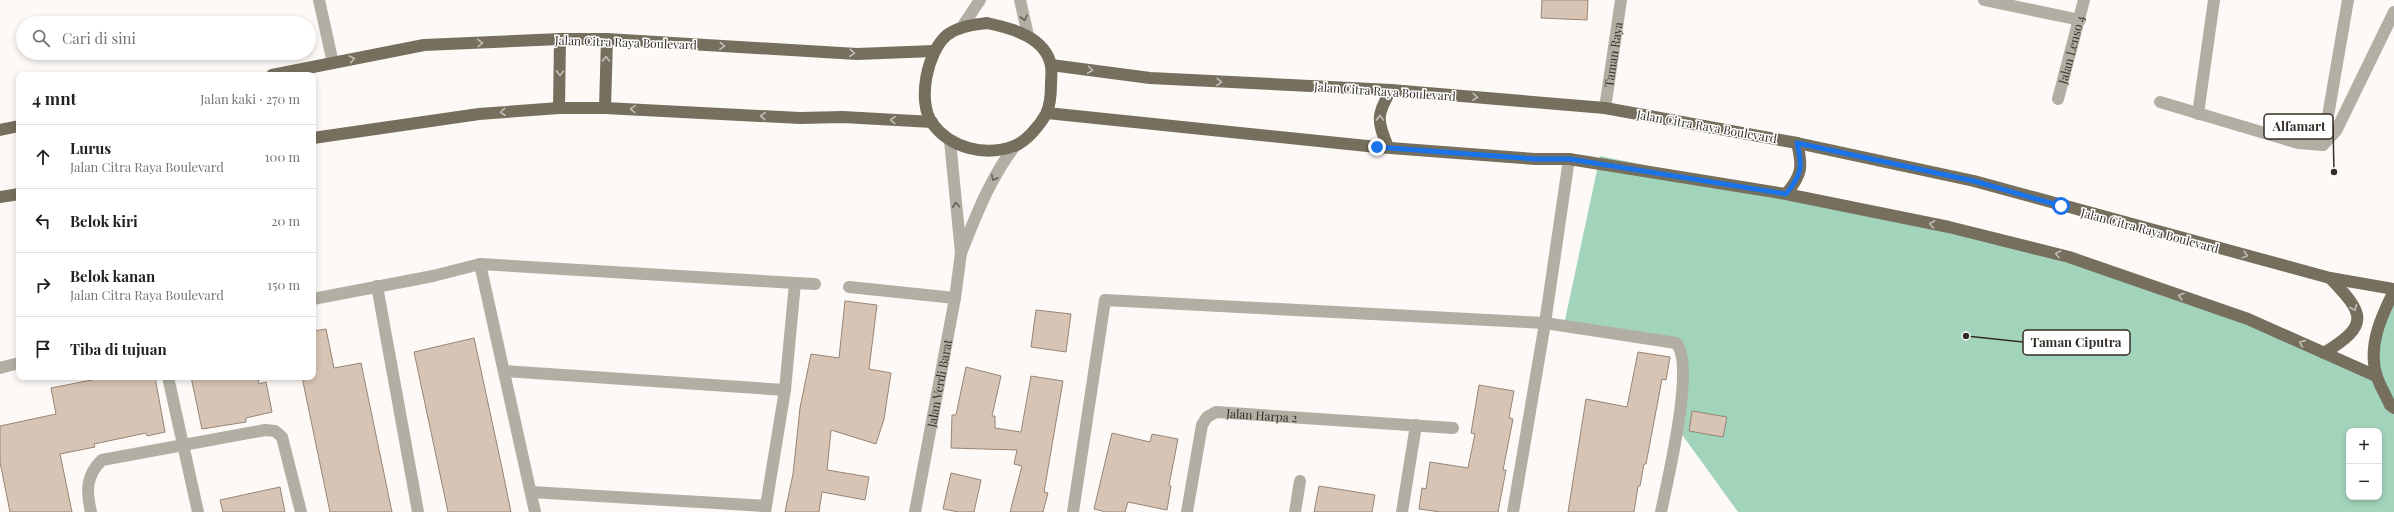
<!DOCTYPE html>
<html lang="id">
<meta charset="utf-8">
<style>
body{margin:0;font-family:"Playfair Display",serif;background:#f2f2f2;color:#222}
.controls{position:absolute;right:12px;bottom:12px;display:grid;overflow:hidden;border-radius:8px;box-shadow:0 2px 6px #0003}
.controls button{width:36px;height:36px;display:grid;place-items:center;padding:0;border:0;border-bottom:1px solid #e0e0e0;background:#fff;color:#222;font:20px sans-serif}
.stop{position:absolute;width:12px;height:12px;margin:-9px;border:3px solid #1a73e8;border-radius:50%;background:#fff}
.stop.end{background:#1a73e8;border-color:#fff;box-shadow:0 1px 4px #0008}
.list{margin:0;padding:0;list-style:none}
h2{display:flex;justify-content:space-between;align-items:center;height:52px;margin:0;padding:0 16px;font-size:17px}
h2 small{font-size:13px;font-weight:400;color:#767676}
.list li{display:grid;grid-template-columns:26px 1fr auto;gap:12px;align-items:center;box-sizing:border-box;height:64px;padding:0 16px;border-top:1px solid #e0e0e0}
.list b{display:block;font-size:15px;white-space:nowrap}
.list p{margin:0;font-size:13px;white-space:nowrap;color:#767676}
.list em{font-size:13px;font-style:normal;color:#767676}
.icon{flex:none;width:22px;height:22px;fill:none;stroke:currentColor;stroke-width:2;stroke-linecap:round;stroke-linejoin:round}
.map{position:relative;flex:none;width:2394px;height:512px;overflow:hidden}
.search{position:absolute;background:#fff;box-shadow:0 2px 6px #0003;left:16px;top:16px;width:300px;height:44px;display:flex;align-items:center;gap:10px;box-sizing:border-box;padding:0 14px;border-radius:22px;color:#767676;font-size:15px}
.panel{position:absolute;background:#fff;box-shadow:0 2px 6px #0003;left:16px;top:72px;width:300px;height:308px;border-radius:8px}
.map>svg:first-child{display:block}
</style>
<div class="map">
<svg width="2394" height="512" viewBox="0 0 2394 512">
<rect width="100%" height="100%" fill="#fdf9f6"/>
<path fill="#a2d3bb" fill-rule="evenodd" d="M1600,156L1949,227L2205,304L2376,376L2373,351L2394,291V512H1738L1678,429L1684,369L1672,340L1565,320ZM2349,431H2379V497H2349Z"/>
<g fill="#d8c4b4" stroke="#978576">
<polygon points="1542,0 1588,0 1587,20 1541,18"/>
<polygon points="845,301 877,305 869,369 891,373 884,419 876,444 831,430 827,470 869,477 865,500 822,492 819,512 785,512 793,474 800,408 811,354 839,358"/>
<polygon points="1036,310 1071,314 1066,352 1031,347"/>
<polygon points="326,329 334,368 361,363 392,512 330,512 302,377 313,377 313,331"/>
<polygon points="474,338 502,468 511,512 448,512 414,352"/>
<polygon points="1638,352 1670,357 1666,380 1662,379 1646,464 1644,464 1640,486 1638,486 1634,512 1568,512 1586,399 1627,407"/>
<polygon points="966,367 1001,376 992,416 995,416 995,428 1021,432 1031,376 1063,381 1044,492 1048,493 1043,512 1010,512 1022,466 1014,464 1017,450 951,448 952,415 956,415"/>
<polygon points="107,377 155,377 165,432 147,436 146,433 94,444 95,447 60,454 72,512 10,512 0,462 0,426 56,414 51,388"/>
<polygon points="191,377 258,377 259,384 266,382 272,412 246,418 246,422 202,429"/>
<polygon points="1479,385 1514,391 1509,418 1513,419 1503,470 1506,470 1498,512 1440,512 1419,509 1422,488 1426,489 1430,462 1468,468 1475,434 1471,433"/>
<polygon points="1692,411 1727,417 1723,437 1689,431"/>
<polygon points="1112,433 1150,442 1152,434 1178,439 1169,485 1171,486 1167,510 1128,502 1125,512 1106,512 1094,509"/>
<polygon points="951,473 981,480 974,512 958,512 943,509"/>
<polygon points="1319,486 1375,495 1372,512 1314,512"/>
<polygon points="280,487 285,512 223,512 220,500"/>
</g>
<g fill="none" stroke-linecap="round" stroke-linejoin="round">
<g stroke="#b2aea4" stroke-width="12">
<polyline points="319,0 333,63"/>
<polyline points="1020,0 1028,35"/>
<polyline points="1984,0 2080,20"/>
<polyline points="962,27 980,0"/>
<path id="s1" d="M2058,99L2084,0"/>
<polyline points="2160,102 2298,143 2323,145 2336,131 2394,12"/>
<path id="s2" d="M1605,108L1621,0"/>
<polyline points="2198,114 2214,0"/>
<path d="M950,141L961,253C976,216 990,178 1015,146"/>
<polyline points="2323,145 2348,0"/>
<polyline points="480,264 535,512"/>
<polyline points="795,283 815,284"/>
<polyline points="377,286 418,512"/>
<polyline points="849,287 955,298"/>
<polyline points="313,299 433,276 480,264 795,283 785,390 765,512"/>
<polyline points="0,368 19,363"/>
<polyline points="504,371 785,390"/>
<polyline points="168,377 198,512"/>
<polyline points="531,492 766,506"/>
<path d="M91,512C86,491 86,475 102,460L265,430L275,431L282,437L301,512"/>
<path id="s3" d="M915,512L955,298L961,253"/>
<path d="M1073,512L1105,300L1545,323L1676,343C1696,364 1667,482 1661,512"/>
<path id="s4" d="M1187,512L1202,425L1207,417L1216,412L1453,428"/>
<polyline points="1295,512 1300,481"/>
<polyline points="1402,512 1416,425"/>
<polyline points="1513,512 1545,323 1569,159"/>
</g>
<g stroke="#766f5e" stroke-width="12">
<path d="M987,23C1011,28 1046,37 1051,66C1052,72 1051,79 1051,84C1051,93 1050,106 1046,114C1040,125 1026,142 1014,146C985,157 950,148 932,123C917,101 927,52 947,35C959,26 973,25 987,23Z"/>
<polyline points="1051,65 1150,78 1391,90 1605,108 1797,143 1974,181 2330,278 2394,289"/>
<polyline points="272,75 424,45 560,39 607,39 857,54 934,51"/>
<polyline points="559,108 560,39"/>
<polyline points="605,108 607,39"/>
<polyline points="1047,113 1377,147 1535,159 1569,159 1786,194 1949,227 2069,257 2248,319 2376,376"/>
<polyline points="0,130 19,126"/>
<polyline points="313,138 479,114 559,108 605,108 800,118 843,117 932,122"/>
<path d="M1388,147C1377,121 1376,115 1391,90"/>
<path d="M1786,194C1802,175 1803,167 1797,143"/>
<polyline points="0,197 19,194"/>
<path d="M2394,291C2381,317 2367,347 2377,377C2380,386 2386,396 2390,405L2394,408"/>
<path d="M2324,353C2370,325 2365,314 2330,278"/>
</g>
</g>
<defs><path id="oneway-chevron" d="M-2-3.5L2.5 0L-2 3.5" fill="none" stroke-width="1.6" stroke-linecap="round" stroke-linejoin="round"/></defs>
<g stroke="#666158">
<use href="#oneway-chevron" transform="translate(1024 18) rotate(77)"/>
<use href="#oneway-chevron" transform="translate(994 178) rotate(117)"/>
<use href="#oneway-chevron" transform="translate(956 205) rotate(-95)"/>
</g>
<g stroke="#c1beb7">
<use href="#oneway-chevron" transform="translate(480 43) rotate(-2)"/>
<use href="#oneway-chevron" transform="translate(722 46) rotate(3)"/>
<use href="#oneway-chevron" transform="translate(852 53) rotate(3)"/>
<use href="#oneway-chevron" transform="translate(352 59) rotate(-11)"/>
<use href="#oneway-chevron" transform="translate(606 59) rotate(-88)"/>
<use href="#oneway-chevron" transform="translate(1090 70) rotate(7)"/>
<use href="#oneway-chevron" transform="translate(560 73) rotate(91)"/>
<use href="#oneway-chevron" transform="translate(1219 82) rotate(3)"/>
<use href="#oneway-chevron" transform="translate(1475 97) rotate(5)"/>
<use href="#oneway-chevron" transform="translate(633 109) rotate(-177)"/>
<use href="#oneway-chevron" transform="translate(503 112) rotate(175)"/>
<use href="#oneway-chevron" transform="translate(763 116) rotate(-177)"/>
<use href="#oneway-chevron" transform="translate(1380 118) rotate(-88)"/>
<use href="#oneway-chevron" transform="translate(893 120) rotate(-177)"/>
<use href="#oneway-chevron" transform="translate(1932 224) rotate(-169)"/>
<use href="#oneway-chevron" transform="translate(2058 254) rotate(-166)"/>
<use href="#oneway-chevron" transform="translate(2245 255) rotate(15)"/>
<use href="#oneway-chevron" transform="translate(2181 296) rotate(-161)"/>
<use href="#oneway-chevron" transform="translate(2354 308) rotate(68)"/>
<use href="#oneway-chevron" transform="translate(2302 343) rotate(-156)"/>
</g>
<g fill="none" stroke-linecap="round" stroke-linejoin="round">
<path stroke="#1a73e8" stroke-width="5" d="M1377,147L1535,159H1569L1786,194C1802,174 1803,167 1797,143L1974,181L2061,206"/>
</g>
<g text-anchor="middle" dominant-baseline="central" stroke-width="3" stroke-linejoin="round" paint-order="stroke">
<g font-size="12" fill="#342d26" stroke="#fff">
<text transform="translate(626 42) rotate(2)">Jalan Citra Raya Boulevard</text>
<text stroke="none"><textPath href="#s1" startOffset="51">Jalan Lenso 4</textPath></text>
<text stroke="none"><textPath href="#s2" startOffset="54">Taman Raya</textPath></text>
<text transform="translate(1385 91) rotate(4)">Jalan Citra Raya Boulevard</text>
<text transform="translate(1707 126) rotate(10)">Jalan Citra Raya Boulevard</text>
<text transform="translate(2150 230) rotate(15)">Jalan Citra Raya Boulevard</text>
<text stroke="none"><textPath href="#s3" startOffset="131">Jalan Verdi Barat</textPath></text>
<text stroke="none"><textPath href="#s4" startOffset="154">Jalan Harpa 2</textPath></text>
</g>
</g>
<path fill="none" stroke="#342d26" stroke-width="1.5" d="M2334 172L2333 126M1966 336L2023 342"/>
<g fill="#342d26" stroke="#fff" stroke-width="1.5">
<circle cx="2334" cy="172" r="4"/>
<circle cx="1966" cy="336" r="4"/>
</g>
<g fill="#fff" stroke="#342d26" stroke-width="1.5">
<rect x="2264" y="114" width="69" height="25" rx="4"/>
<rect x="2023" y="330" width="107" height="25" rx="4"/>
</g>
<g font-size="13" text-anchor="middle" font-weight="bold" fill="#342d26">
<text x="2299" y="131">Alfamart</text>
<text x="2076" y="347">Taman Ciputra</text>
</g>
</svg>
<div class="controls">
<button>+</button>
<button>−</button>
</div>
<div class="stop" style="left:2061px;top:206px"></div>
<div class="stop end" style="left:1377px;top:147px"></div>
<div class="search"><svg class="icon" aria-label="search" viewBox="0 0 24 24"><circle cx="10" cy="10" r="6"/><path d="M15 15l6 6"/></svg>Cari di sini</div>
<section class="panel">
<h2>4 mnt<small>Jalan kaki · 270 m</small></h2>
<ul class="list">
<li><svg class="icon" aria-label="ahead" viewBox="0 0 24 24"><path d="M12 20V5M6 11l6-6 6 6"/></svg><div><b>Lurus</b><p>Jalan Citra Raya Boulevard</p></div><em>100 m</em></li>
<li><svg class="icon" aria-label="left" viewBox="0 0 24 24"><path d="M17 20v-9H6M10 6l-5 5 5 5"/></svg><div><b>Belok kiri</b></div><em>20 m</em></li>
<li><svg class="icon" aria-label="right" viewBox="0 0 24 24"><path d="M7 20v-9h11M14 6l5 5-5 5"/></svg><div><b>Belok kanan</b><p>Jalan Citra Raya Boulevard</p></div><em>150 m</em></li>
<li><svg class="icon" aria-label="arrive" viewBox="0 0 24 24"><path d="M6 21V4h12l-3 4 3 4H6"/></svg><div><b>Tiba di tujuan</b></div></li>
</ul>
</section>
</div>
